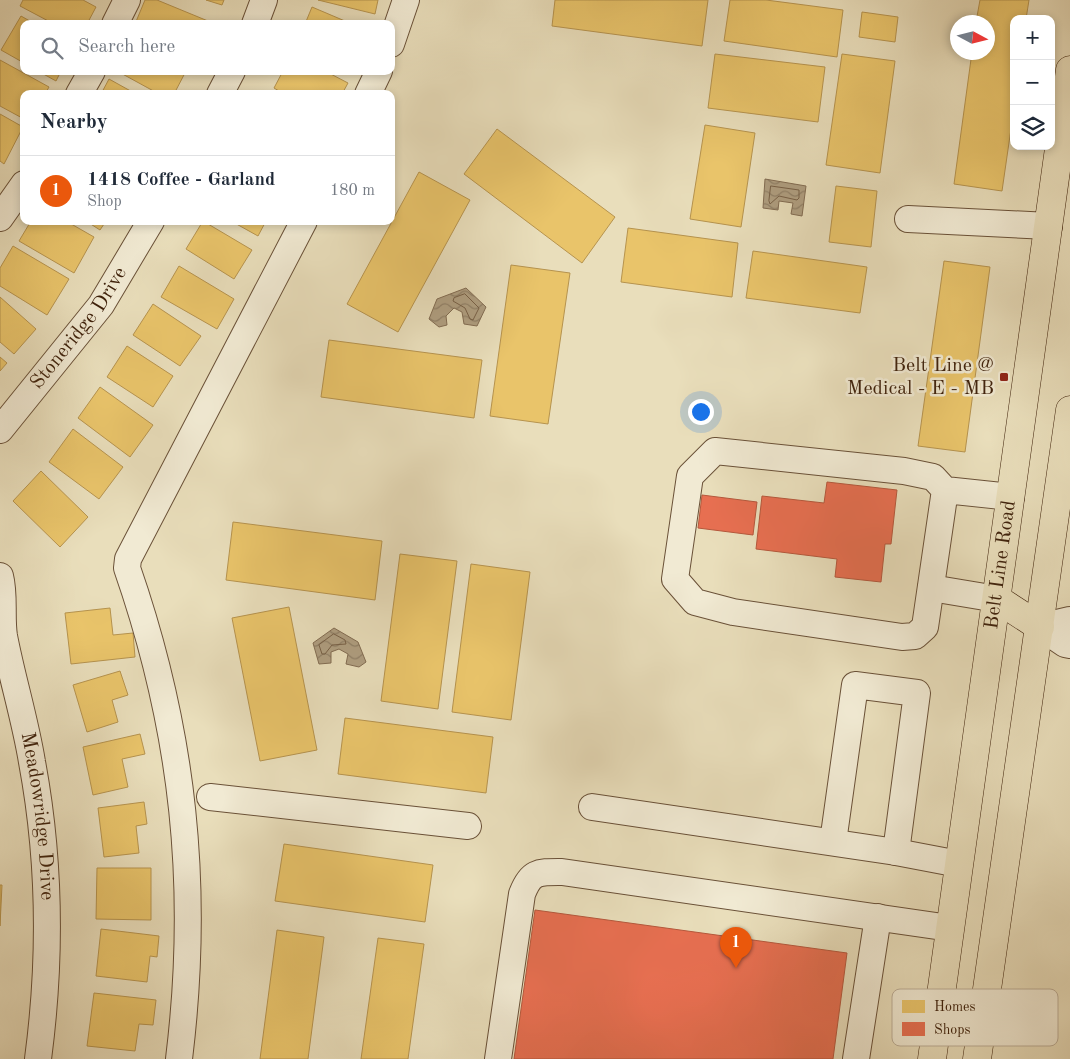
<!DOCTYPE html>
<meta charset="utf-8">
<style>
body{margin:0;font-family:"Old Standard TT",serif;background:#f6f6f7;color:#1f2937}
.controls{position:absolute;right:15px;top:15px;display:grid;overflow:hidden;border-radius:10px;box-shadow:0 2px 8px #0003}
.controls button{width:45px;height:45px;display:grid;place-items:center;padding:0;border:0;border-bottom:1px solid #e0e1e3;background:#fff;color:#1f2937;font:25px sans-serif}
.compass{position:absolute;left:950px;top:15px;width:45px;height:45px;border-radius:50%;background:#fff;box-shadow:0 2px 8px #0003;rotate:97deg}
.you{position:absolute;left:700px;top:411px;width:18px;height:18px;margin:-12px;border:4px solid #fff;border-radius:50%;background:#1a73e8;box-shadow:0 0 0 8px #1a73e833}
.badge{display:grid;place-items:center;width:32px;height:32px;border-radius:50%;background:#ea580c;color:#fff;font-size:16px;font-weight:700}
.pin{position:absolute;translate:-50% -41px;filter:drop-shadow(0 1px 2px #0008)}
.pin::after{content:'';position:absolute;top:26px;width:18px;height:15px;background:inherit;clip-path:polygon(0 0,100% 0,50% 100%)}
.list{margin:0;padding:0;list-style:none}
h2{display:flex;justify-content:space-between;align-items:center;height:65px;margin:0;padding:0 20px;font-size:21px}
h2 small{font-size:16px;font-weight:400;color:#747a83}
.list li{display:grid;grid-template-columns:32px 1fr auto;gap:15px;align-items:center;box-sizing:border-box;height:70px;padding:0 20px;border-top:1px solid #e0e1e3}
.list b{display:block;font-size:19px;white-space:nowrap}
.list p{margin:0;font-size:16px;white-space:nowrap;color:#747a83}
.list em{font-size:16px;font-style:normal;color:#747a83}
.icon{flex:none;width:28px;height:28px;fill:none;stroke:currentColor;stroke-width:2;stroke-linecap:round;stroke-linejoin:round}
.map{position:relative;flex:none;width:1070px;height:1059px;overflow:hidden}
.search{position:absolute;background:#fff;box-shadow:0 2px 8px #0003;left:20px;top:20px;width:375px;height:55px;display:flex;align-items:center;gap:12px;box-sizing:border-box;padding:0 18px;border-radius:10px;color:#747a83;font-size:19px}
.panel{position:absolute;background:#fff;box-shadow:0 2px 8px #0003;left:20px;top:90px;width:375px;height:135px;border-radius:10px}
.map>svg:first-child{display:block}
</style>
<div class="map">
<svg width="1070" height="1059" viewBox="0 0 1070 1059">
<defs>
<pattern id="water-waves" width="16" height="10" patternUnits="userSpaceOnUse" patternTransform="scale(1.25)"><rect width="16" height="10" fill="#af9e80"/><path d="M0 5q4-4 8 0t8 0" fill="none" stroke="#908067"/></pattern>
</defs>
<rect width="100%" height="100%" fill="#e9debb"/>
<filter id="stains"><feTurbulence type="fractalNoise" baseFrequency=".004" numOctaves="4"/><feColorMatrix values="0 0 0 0 .2 0 0 0 0 .09 0 0 0 0 .02 0 0 0 .5 -.17"/></filter>
<radialGradient id="worn" r=".72"><stop offset=".6" stop-color="#630" stop-opacity="0"/><stop offset="1" stop-color="#630" stop-opacity=".3"/></radialGradient>
<g fill="url(#water-waves)" stroke="#826c52">
<polygon points="765,179 806,186 802,216 791,214 793,203 779,201 778,210 763,208"/>
<polygon points="466,288 486,307 477,326 464,324 462,312 454,308 446,316 447,325 439,327 429,319 437,299"/>
<polygon points="334,628 358,642 366,662 359,667 346,664 348,654 339,649 331,652 331,663 319,664 313,643"/>
</g>
<g fill="#e9c46a" stroke="#b6934e">
<polygon points="23,0 83,0 96,7 87,24 54,24 20,6"/>
<polygon points="145,0 157,0 208,21 207,24 135,24"/>
<polygon points="206,0 224,0 222,5"/>
<polygon points="318,0 378,0 375,14"/>
<polygon points="555,0 708,0 702,46 552,26"/>
<polygon points="730,0 766,0 843,10 837,57 724,41"/>
<polygon points="980,0 1029,0 1026,19 1014,19 1014,108 1002,191 954,184 972,52 988,52 988,22 976,22"/>
<polygon points="312,7 352,24 305,24"/>
<polygon points="862,12 898,17 895,42 859,37"/>
<polygon points="21,16 35,24 24,24 24,63 1,50"/>
<polygon points="715,54 825,67 818,122 708,108"/>
<polygon points="842,54 895,61 880,173 826,165"/>
<polygon points="0,60 49,87 45,94 24,94 24,119 0,106"/>
<polygon points="38,71 61,71 56,81"/>
<polygon points="117,71 186,71 174,94 159,94"/>
<polygon points="283,71 325,71 348,83 342,94 284,94 274,88"/>
<polygon points="109,79 136,94 101,94"/>
<polygon points="0,114 23,127 4,164 0,161"/>
<polygon points="705,125 755,133 741,227 690,219"/>
<polygon points="497,129 615,217 582,263 464,174"/>
<polygon points="419,172 470,200 398,332 347,304"/>
<polygon points="836,186 877,191 871,247 829,242"/>
<polygon points="31,221 66,221 94,237 74,273 19,241"/>
<polygon points="86,221 106,221 100,230"/>
<polygon points="203,221 252,250 234,279 186,249"/>
<polygon points="231,221 266,221 258,236"/>
<polygon points="628,228 738,243 732,297 621,282"/>
<polygon points="13,246 69,279 47,315 0,286 0,268"/>
<polygon points="753,251 867,267 860,313 746,298"/>
<polygon points="944,261 990,267 965,452 918,446"/>
<polygon points="511,265 570,273 548,424 490,416"/>
<polygon points="179,266 234,299 217,329 161,297"/>
<polygon points="0,297 36,329 14,354 0,342"/>
<polygon points="153,304 201,336 180,366 133,335"/>
<polygon points="329,340 482,360 474,418 321,397"/>
<polygon points="127,346 173,376 153,407 107,377"/>
<polygon points="0,357 7,363 0,371"/>
<polygon points="100,387 153,425 130,457 78,418"/>
<polygon points="73,429 123,467 99,499 49,462"/>
<polygon points="41,471 88,517 60,547 13,501"/>
<polygon points="233,522 382,541 375,600 226,580"/>
<polygon points="400,554 457,561 438,709 381,701"/>
<polygon points="471,564 530,572 511,720 452,712"/>
<polygon points="289,607 317,750 260,761 232,618"/>
<polygon points="110,608 113,635 133,633 135,657 71,664 65,613"/>
<polygon points="120,671 128,695 112,700 118,722 87,732 73,685"/>
<polygon points="345,718 493,737 486,793 338,774"/>
<polygon points="140,734 145,754 122,759 128,787 93,795 83,747"/>
<polygon points="144,802 147,824 136,826 139,853 104,857 98,808"/>
<polygon points="284,844 433,865 425,922 275,901"/>
<polygon points="97,868 151,868 151,920 96,919"/>
<polygon points="0,885 2,885 0,926"/>
<polygon points="101,929 159,936 157,957 150,956 147,982 96,976"/>
<polygon points="277,930 324,937 308,1059 260,1059"/>
<polygon points="378,938 424,944 408,1059 361,1059"/>
<polygon points="94,993 156,1000 153,1025 139,1024 135,1051 87,1046"/>
</g>
<g fill="#e76f51" stroke="#b5583c">
<polygon points="827,482 897,490 891,544 885,544 881,582 835,577 837,559 756,549 762,496 824,503"/>
<polygon points="702,495 757,502 753,535 698,528"/>
<polygon points="535,910 847,953 833,1059 514,1059"/>
</g>
<g fill="none" stroke-linecap="round" stroke-linejoin="round">
<g stroke="#776046" stroke-width="1">
<polygon points="771,186 799,190 799,198 797,200 779,196 770,204 769,201"/>
<polygon points="465,294 479,308 473,320 470,319 465,308 453,301 454,298"/>
<polygon points="334,634 345,640 346,644 332,645 325,654 322,654 319,645"/>
</g>
<g stroke="#6a5138" stroke-width="28">
<g id="minor">
<polyline points="115,24 127,0"/>
<polyline points="255,24 264,0"/>
<polyline points="391,44 406,0"/>
<polyline points="79,94 92,71"/>
<polyline points="220,94 232,71"/>
<polyline points="368,94 379,71"/>
<polyline points="0,218 24,184"/>
<polyline points="908,219 1049,226"/>
<path id="s1" d="M0,430L101,305L151,221"/>
<polyline points="945,490 925,627 915,636 902,637 733,612 695,602 675,579 690,476 715,451 904,471 933,477 945,490 1011,497"/>
<path id="s2" d="M0,576C5,595 1,617 4,636C12,678 25,719 32,762C50,859 51,961 38,1059"/>
<polyline points="931,588 997,599"/>
<polyline points="1040,627 1065,644 1070,645"/>
<polyline points="1040,627 1070,620"/>
<polyline points="210,797 468,826"/>
<polyline points="592,807 896,852 959,864"/>
<polyline points="833,842 855,685 917,693 896,852"/>
<path d="M179,1059C200,888 184,732 127,568L128,559L304,221"/>
<path d="M498,1059L522,894C531,871 538,872 562,872L950,928"/>
<polyline points="856,1059 878,917"/>
</g>
</g>
<g stroke="#3f220c" stroke-width="29">
<g id="major">
<polyline points="997,599 1040,627"/>
<path id="s3" d="M932,1059L1070,70"/>
<polyline points="977,1059 1070,410"/>
</g>
</g>
<use href="#minor" stroke="#f1ead3" stroke-width="26"/>
<use href="#major" stroke="#e9debb" stroke-width="28"/>
</g>
<rect fill="#8f2418" stroke="#f1ead3" stroke-width="2" x="999" y="372" width="10" height="10" rx="2.5"/>
<g text-anchor="middle" dominant-baseline="central" stroke-width="5" stroke-linejoin="round" paint-order="stroke">
<g font-size="20" fill="#3f220c" stroke="#f1ead3">
<text stroke="none"><textPath href="#s1" startOffset="129">Stoneridge Drive</textPath></text>
<text stroke="none"><textPath href="#s3" startOffset="499">Belt Line Road</textPath></text>
<text stroke="none"><textPath href="#s2" startOffset="244">Meadowridge Drive</textPath></text>
</g>
<g font-size="20" fill="#3f220c" stroke="#f1ead3" text-anchor="end">
<text x="994" y="366">Belt Line @<tspan x="994" dy="23">Medical - E - MB</tspan></text>
</g>
</g>
<rect x="892" y="989" width="166" height="57" rx="8" fill="#f1ead3" stroke="#bcae97" stroke-width="1"/>
<rect x="902" y="1000" width="23" height="13" fill="#e9c46a"/>
<rect x="902" y="1022" width="23" height="14" fill="#e76f51"/>
<g font-size="14" fill="#3f220c">
<text x="934" y="1011">Homes</text>
<text x="934" y="1034">Shops</text>
</g>
<rect width="100%" height="100%" filter="url(#stains)"/>
<rect width="100%" height="100%" fill="url(#worn)"/>
</svg>
<div class="controls">
<button>+</button>
<button>−</button>
<button><svg class="icon" aria-label="layers" viewBox="0 0 24 24"><path d="M12 4l9 5-9 5-9-5zM3 14l9 5 9-5"/></svg></button>
</div>
<svg class="compass" viewBox="-18 -18 36 36"><path d="M0-13l5 13h-10z" fill="#e53935"/><path d="M0 13l5-13h-10z" fill="#747a83"/></svg>
<div class="you"></div>
<div class="pin badge" style="left:736px;top:968px">1</div>
<div class="search"><svg class="icon" aria-label="search" viewBox="0 0 24 24"><circle cx="10" cy="10" r="6"/><path d="M15 15l6 6"/></svg>Search here</div>
<section class="panel">
<h2>Nearby<small></small></h2>
<ul class="list">
<li><span class="badge">1</span><div><b>1418 Coffee - Garland</b><p>Shop</p></div><em>180 m</em></li>
</ul>
</section>
</div>
